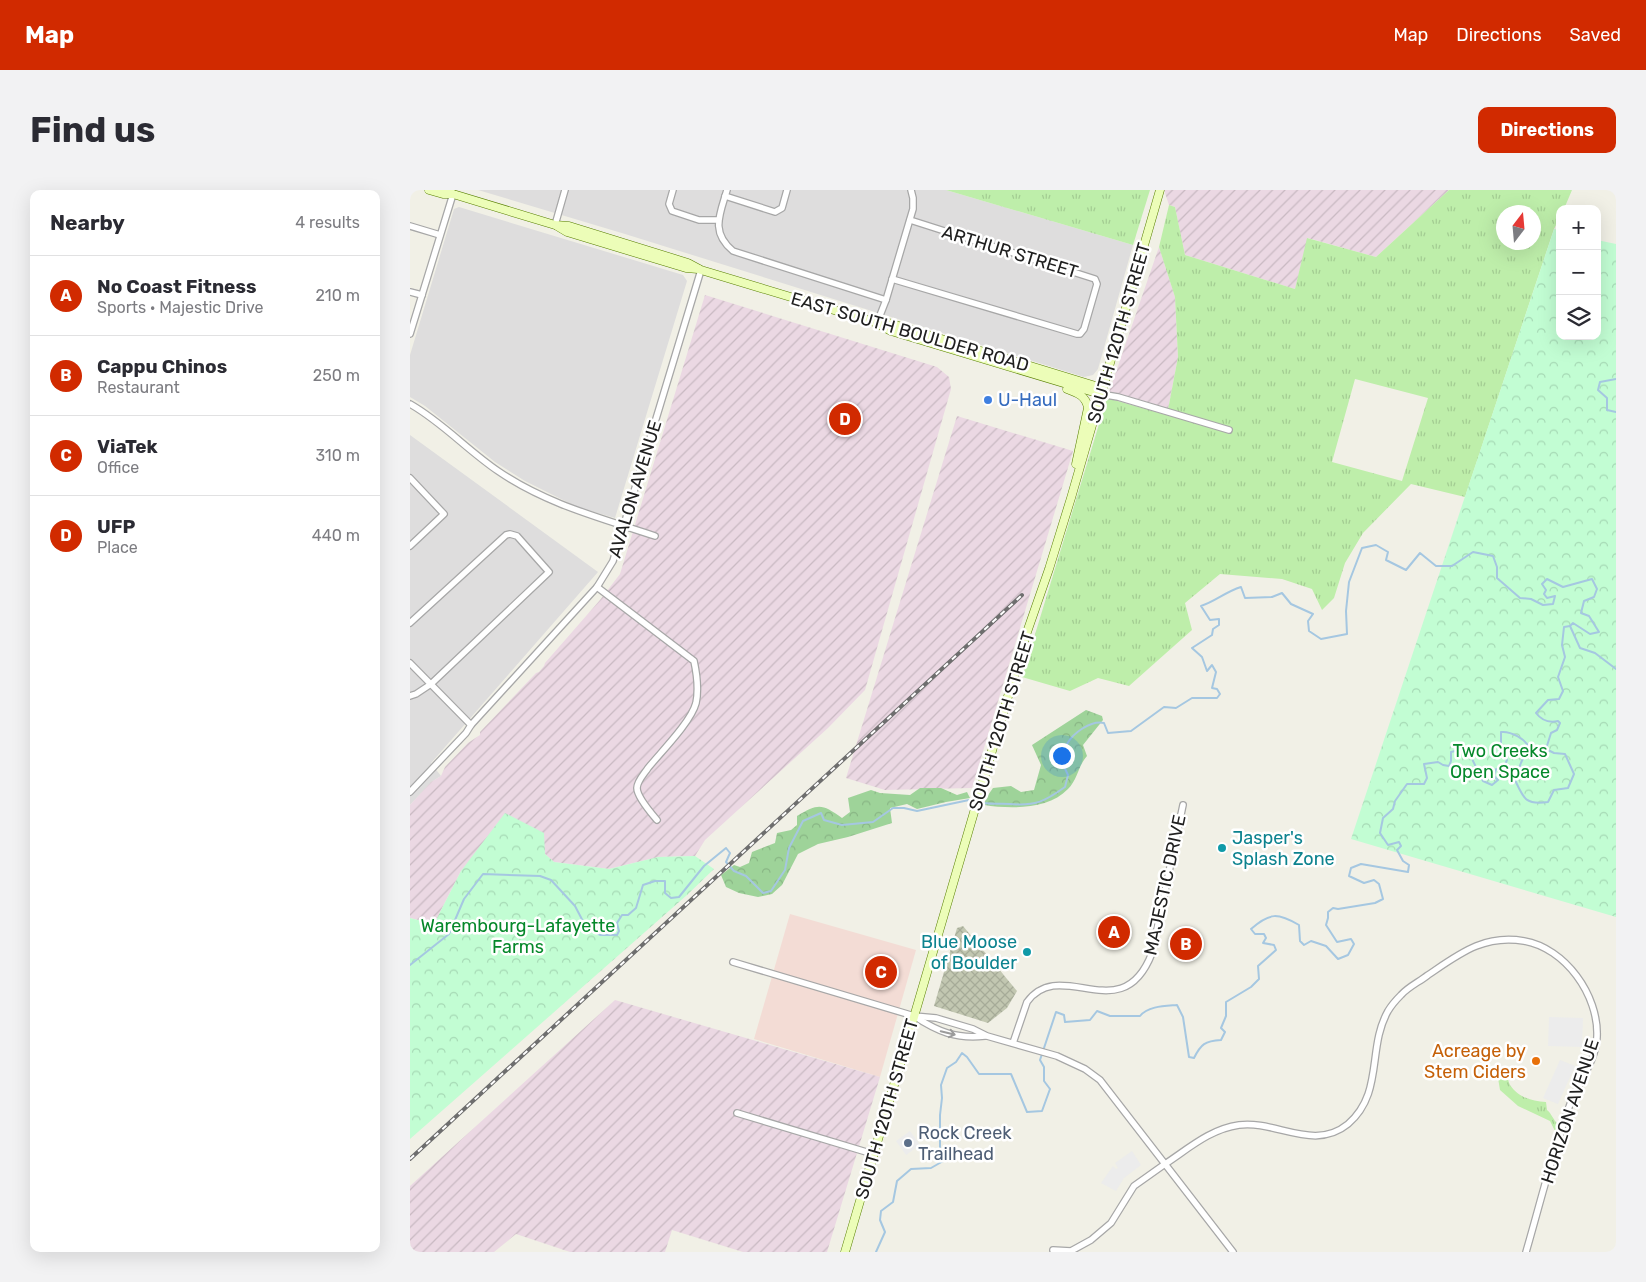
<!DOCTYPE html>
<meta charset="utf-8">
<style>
body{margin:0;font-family:Rubik,sans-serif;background:#f2f2f3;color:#2b2b33}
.controls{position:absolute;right:15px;top:15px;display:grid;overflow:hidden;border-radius:10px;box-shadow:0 5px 20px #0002}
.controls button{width:45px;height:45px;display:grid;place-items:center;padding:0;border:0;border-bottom:1px solid #e1e1e2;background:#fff;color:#2b2b33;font:25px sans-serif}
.compass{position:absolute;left:1086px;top:15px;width:45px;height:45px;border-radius:50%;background:#fff;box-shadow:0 5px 20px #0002;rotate:16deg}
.you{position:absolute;left:651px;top:565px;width:18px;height:18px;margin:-12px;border:4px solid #fff;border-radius:50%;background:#1a73e8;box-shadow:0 0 0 8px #1a73e833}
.badge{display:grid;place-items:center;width:32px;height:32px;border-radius:50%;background:#d12a00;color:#fff;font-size:16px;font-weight:700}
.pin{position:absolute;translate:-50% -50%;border:2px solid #fff;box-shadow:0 1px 5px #0006}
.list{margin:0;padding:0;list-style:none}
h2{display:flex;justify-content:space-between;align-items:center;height:65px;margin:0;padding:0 20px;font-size:21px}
h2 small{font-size:16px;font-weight:400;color:#7c7c81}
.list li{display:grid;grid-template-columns:32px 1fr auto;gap:15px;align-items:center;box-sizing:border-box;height:80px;padding:0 20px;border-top:1px solid #e1e1e2}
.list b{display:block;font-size:19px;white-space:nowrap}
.list p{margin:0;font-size:16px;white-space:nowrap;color:#7c7c81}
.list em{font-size:16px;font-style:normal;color:#7c7c81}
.icon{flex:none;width:28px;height:28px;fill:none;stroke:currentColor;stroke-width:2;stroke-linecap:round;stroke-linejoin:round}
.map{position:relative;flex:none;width:1206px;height:1062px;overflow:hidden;border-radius:10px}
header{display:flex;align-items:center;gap:30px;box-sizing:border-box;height:70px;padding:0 25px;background:#d12a00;color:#fff}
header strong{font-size:24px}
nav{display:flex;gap:28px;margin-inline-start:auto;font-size:18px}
.intro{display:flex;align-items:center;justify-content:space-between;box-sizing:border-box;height:120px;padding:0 30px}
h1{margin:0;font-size:35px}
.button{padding:12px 22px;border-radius:10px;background:#d12a00;color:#fff;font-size:18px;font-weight:700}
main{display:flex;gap:30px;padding:0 30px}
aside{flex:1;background:#fff;border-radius:10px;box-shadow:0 5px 20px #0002}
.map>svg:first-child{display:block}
</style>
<header>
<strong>Map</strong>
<nav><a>Map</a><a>Directions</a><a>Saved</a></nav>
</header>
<div class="intro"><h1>Find us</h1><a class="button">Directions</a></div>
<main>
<aside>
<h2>Nearby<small>4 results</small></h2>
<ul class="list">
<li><span class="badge">A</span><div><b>No Coast Fitness</b><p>Sports · Majestic Drive</p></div><em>210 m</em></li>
<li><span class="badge">B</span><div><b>Cappu Chinos</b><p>Restaurant</p></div><em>250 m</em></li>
<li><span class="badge">C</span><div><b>ViaTek</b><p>Office</p></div><em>310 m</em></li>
<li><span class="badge">D</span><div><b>UFP</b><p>Place</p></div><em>440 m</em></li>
</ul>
</aside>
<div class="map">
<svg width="1206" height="1062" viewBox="0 0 1206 1062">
<defs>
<pattern id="industrial-furrows" width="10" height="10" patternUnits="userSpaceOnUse" patternTransform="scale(1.25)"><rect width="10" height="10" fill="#ebd8e3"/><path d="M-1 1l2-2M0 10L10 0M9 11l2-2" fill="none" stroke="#c9b9c2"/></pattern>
<pattern id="construction-cross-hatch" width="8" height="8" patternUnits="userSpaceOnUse" patternTransform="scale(1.25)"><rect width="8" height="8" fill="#c2c7b1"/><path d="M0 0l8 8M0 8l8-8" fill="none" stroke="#a6ab98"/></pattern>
<pattern id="grass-tufts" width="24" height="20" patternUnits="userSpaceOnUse" patternTransform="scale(1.25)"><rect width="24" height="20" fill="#beeeaa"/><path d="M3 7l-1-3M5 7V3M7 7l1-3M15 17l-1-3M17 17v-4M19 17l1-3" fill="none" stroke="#a3cc92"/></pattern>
<pattern id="forest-crowns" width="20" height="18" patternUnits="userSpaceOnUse" patternTransform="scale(1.25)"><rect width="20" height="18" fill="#9ed399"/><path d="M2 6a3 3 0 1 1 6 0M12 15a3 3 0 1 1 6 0" fill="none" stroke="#88b584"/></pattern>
<pattern id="park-crowns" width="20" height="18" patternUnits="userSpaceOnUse" patternTransform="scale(1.25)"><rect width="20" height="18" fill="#c2fdd3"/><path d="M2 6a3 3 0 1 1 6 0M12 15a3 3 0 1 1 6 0" fill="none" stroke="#a6d9b5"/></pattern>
</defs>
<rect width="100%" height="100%" fill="#f1f0e6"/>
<g fill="#dedddd">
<polygon points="68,0 536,0 723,55 688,179 683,185 674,187 215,44"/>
<polygon points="49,17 273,85 277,91 205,328 167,317 115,291 85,272 15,216 0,207 0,165 44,19"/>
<polygon points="0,245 188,382 21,573 31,586 21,592 0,615"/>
</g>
<polygon fill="#f3dcd5" points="380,724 506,760 470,887 344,849"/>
<g fill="url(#industrial-furrows)">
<polygon points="754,0 1039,0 966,67 898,48 885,99 775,65 765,17 759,15"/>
<polygon points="749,57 765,107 768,167 757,225 697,208"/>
<polygon points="295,105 527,177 539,187 541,199 455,500 418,538 295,650 285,666 248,667 199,679 144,672 135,664 51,681 24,734 0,728 0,615 21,592 31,586 35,577 58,553 70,545 70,542 126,483 129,482 134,476 135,473 190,410 210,384"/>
<polygon points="547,226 663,261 562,598 475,600 436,588"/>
<polygon points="205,810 470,887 417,1062 333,1062 262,1040 255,1062 160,1062 106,1044 84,1062 0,1062 0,996"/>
</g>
<polygon fill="url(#construction-cross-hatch)" points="553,736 607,801 597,818 578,833 524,816 547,738"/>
<g fill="url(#grass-tufts)" fill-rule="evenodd">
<polygon points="536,0 740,0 723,55"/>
<path d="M1039,0H1162L1154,19H1150V27L1144,39L1055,307L1001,294L953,343L935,373L924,408L912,420L902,399L872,389L810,384L775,413L782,440L719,496L688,488L660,501L612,487L697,208L757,225L768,167L765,107L749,57L759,15L765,17L775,65L885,99L897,48L966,67ZM1094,22H1124V52H1094ZM945,189L1018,208L992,291L922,272Z"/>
<path d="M1096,879C1097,884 1098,891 1100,895C1109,908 1122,911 1136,912L1137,920C1142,924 1143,930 1148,934L1146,943L1140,931L1108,916L1090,900L1088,888L1090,882Z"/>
</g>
<g fill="url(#forest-crowns)">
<path d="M676,520L692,526L693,530L673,555L677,566C668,576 668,589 658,599C638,620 600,619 574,615L576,608L583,598L601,596L611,602L624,600L631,575L622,555Z"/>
<path d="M510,598H531L547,605L557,602L560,608L536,612L507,619L497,614L480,618L482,633L438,647L408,654L388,664L372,695L362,704L348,707L329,703L316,697L311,685L324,675L330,677L339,673L342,662L365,653L367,643L381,640L387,635V626C409,613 412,614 432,628L440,622L438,608L461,600L470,603L500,605Z"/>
</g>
<g fill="url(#park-crowns)">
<polygon points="1144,39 1150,40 1150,146 1187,146 1187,50 1206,54 1206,727 941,649"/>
<polygon points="95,623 134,643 135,664 144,672 199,679 248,667 285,666 304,679 277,705 0,949 0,728 24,734 51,681"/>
</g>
<g fill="#ececec">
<polygon points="1139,827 1173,828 1172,857 1138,856"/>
<polygon points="1150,870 1165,876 1148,914 1133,908"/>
<polygon points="500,941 510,955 496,965 486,951"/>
<polygon points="722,961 731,975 714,988 706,1001 691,993 703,976 706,979 708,978 705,973"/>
</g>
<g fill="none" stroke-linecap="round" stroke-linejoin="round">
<g stroke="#a5c7e1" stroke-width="2">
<polyline points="1206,189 1190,192 1188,200 1197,208 1197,220 1206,222"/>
<path d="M568,612C580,615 589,613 600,614C625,616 634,612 655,597L658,585L651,570C653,565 654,559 657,554C663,543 681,530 694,533L698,543L721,541L754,517L766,518L782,508H807L810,504L807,499L802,498L806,482L802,475L797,481L792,467L782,458L802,445L803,439L809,435V429L800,430L791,416C806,411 815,402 831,397L835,408L862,407L872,403L881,414L903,424L898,431L899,441L911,449L937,444L936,421L939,392L952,358L966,355L978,362L976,370L996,380L1010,363L1026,376H1042L1063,362L1083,366L1087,377V388L1110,408L1121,409L1133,415L1143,414L1145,406L1137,408L1134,404L1136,400L1132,394L1137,389L1153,397L1182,389L1187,399L1184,407L1174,411L1171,423L1179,426L1189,442L1180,444L1163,433L1160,436L1170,458L1185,463L1206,479"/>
<polyline points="0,775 39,744 54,709 73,684 130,686 141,690 165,716 176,737 190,745 207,745 209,741 207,733 212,725 218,725 226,718 233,695 245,691 255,691 255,703 261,708 269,707 294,676 316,658 320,663 316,672 324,681 336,686 353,703 361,701 375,680 379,658 393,631 411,623 414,630 432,635 463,632 483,618 494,618 507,621 559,610 564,611"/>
<path d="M466,1062L475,1042L470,1030L471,1021L483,1012L487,991L501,979L521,978L535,970L530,958V925L532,908L531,895L537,878L546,872L552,863L557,867L569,884H601L617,922L632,921L640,899L634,891V877L630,870L646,822L654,825L655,832L680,830L687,821L700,826H730C738,816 755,816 767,815L773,827L779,867L784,868C791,854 795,851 811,850L815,842L811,838L816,826V812L841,797L849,789L848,776L866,760L864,755L853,753L856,748L854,744H845L841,739C860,722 868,723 889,735L890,751L894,755L901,751L916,756L928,769L938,765L944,754L941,749L927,752L916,735L918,728V722L923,718L928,719L965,713L973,709L969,694L964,690L954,693L939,686L941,678L951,674L998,682L999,675L993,671L987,660L991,656L989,652L978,655L970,643L973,628L983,619L985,611L997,594H1014L1017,588L1014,574L1028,572L1033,575L1039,576L1041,571V562L1049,560L1060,562L1063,571L1073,591L1082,595L1088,590L1084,586L1086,579H1093L1097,570L1091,557V542C1101,541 1116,549 1120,559C1111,568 1109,579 1105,590C1114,609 1115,615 1138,612L1144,600L1158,598L1164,584L1155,564L1144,563L1136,559L1141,543L1147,540L1150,533L1148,531C1139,533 1132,531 1126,523L1138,510L1149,509L1153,501L1148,487L1155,467L1152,455L1154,437L1160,436"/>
</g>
<g stroke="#a7a7a7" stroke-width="8">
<g id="street">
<polyline points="263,0 259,14 262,21 289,30 308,30"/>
<path d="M317,0C310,24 300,42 323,61L476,110"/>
<polyline points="315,6 365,22 372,18 377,0"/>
<polyline points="145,35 155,0"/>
<polyline points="0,36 30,45"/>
<polyline points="482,89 667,144 670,144 674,139 687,94 685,89 500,30"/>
<polyline points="0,102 12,105"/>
<polyline points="467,133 476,110 503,19 503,8 501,0"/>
<polyline points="0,144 43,4"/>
<polyline points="690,204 708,207 819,240"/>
<path d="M0,214C32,232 57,260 88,281C136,314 191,328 245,346"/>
<polyline points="0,288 34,324 0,356"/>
<path d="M187,397L284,471C287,485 289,499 286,513C281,532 251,562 238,578C235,583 227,591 227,598C227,607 241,623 247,630"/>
<polyline points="0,433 96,345 100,344 107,346 139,382 21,494 6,504 0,506"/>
<polyline points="0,473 61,535 187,397 203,371 291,80"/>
<polyline points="0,602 56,543 61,535"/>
<polyline points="323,772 504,826 526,828 563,839 577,846 647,866 675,879 690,890 755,974 724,996 701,1033 681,1050 661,1061 643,1060"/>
<path d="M504,826C528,842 546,849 575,846"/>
<path d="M603,853L617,812C651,765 712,841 742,763L773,615"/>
<polyline points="327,923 463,964"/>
<path d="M823,1062L755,974C778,959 800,939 829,935C866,930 904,962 938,934C974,903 957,858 978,821C981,816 986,810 991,805C998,797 1009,792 1018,785C1049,764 1074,744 1114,751C1155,758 1189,805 1187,847C1186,872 1167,893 1159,917C1142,964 1130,1014 1116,1062"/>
</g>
</g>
<g stroke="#577f00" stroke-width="9">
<g id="secondary">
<polyline points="19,0 33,4 41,4"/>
<polyline points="36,0 43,4 145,35 159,36 278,73 291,80 467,133 479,133 692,198"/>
<polyline points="147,36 157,42 276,78 288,79"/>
<polyline points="468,134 481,141 690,204"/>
<path d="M657,199C668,203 676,206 678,218L666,274"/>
<polyline points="435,1062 616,445 639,379 661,308 750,0"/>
</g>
</g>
<use href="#street" stroke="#fff" stroke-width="5.5"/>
<use href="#secondary" stroke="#ecfdb8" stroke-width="8"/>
<g stroke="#6e6e6e" stroke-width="4">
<polyline id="rail" points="0,969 612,405"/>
</g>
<use href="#rail" stroke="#fff" stroke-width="2" stroke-dasharray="5.5" stroke-linecap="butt"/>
</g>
<defs><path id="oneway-shaft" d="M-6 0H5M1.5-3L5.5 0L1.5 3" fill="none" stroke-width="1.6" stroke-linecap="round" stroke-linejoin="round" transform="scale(1.25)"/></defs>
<use stroke="#9b9b9b" href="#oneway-shaft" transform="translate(538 843) rotate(14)"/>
<circle fill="#3f7fe0" stroke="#fff" stroke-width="2" cx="578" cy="210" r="5"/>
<g fill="#0f9aa8" stroke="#fff" stroke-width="2">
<circle cx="812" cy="658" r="5"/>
<circle cx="617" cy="762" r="5"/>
</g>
<circle fill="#e8710a" stroke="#fff" stroke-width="2" cx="1126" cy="871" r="5"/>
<circle fill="#5c6f8a" stroke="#fff" stroke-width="2" cx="498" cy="953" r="5"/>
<g text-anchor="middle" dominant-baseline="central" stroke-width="5" stroke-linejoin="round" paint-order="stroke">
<g font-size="18" fill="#202020" stroke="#fff">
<text transform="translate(600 62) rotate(17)">ARTHUR STREET</text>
<text transform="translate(500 142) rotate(16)">EAST SOUTH BOULDER ROAD</text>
<text transform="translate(709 143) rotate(-74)">SOUTH 120TH STREET</text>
<text transform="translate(225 299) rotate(-73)">AVALON AVENUE</text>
<text transform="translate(592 531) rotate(-73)">SOUTH 120TH STREET</text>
<text transform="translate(755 695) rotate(-78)">MAJESTIC DRIVE</text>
<text transform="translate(477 919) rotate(-74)">SOUTH 120TH STREET</text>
<text transform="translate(1160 921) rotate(-72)">HORIZON AVENUE</text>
</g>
<g font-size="18" fill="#366cbe" stroke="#fff" text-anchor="start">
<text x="588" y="210">U-Haul</text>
</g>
<g font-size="18" fill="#05882a" stroke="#fff">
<text x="1090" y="561">Two Creeks<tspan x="1090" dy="21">Open Space</tspan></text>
<text x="108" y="736">Warembourg-Lafayette<tspan x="108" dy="21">Farms</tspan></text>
</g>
<g font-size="18" fill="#0d838f" stroke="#fff" text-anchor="start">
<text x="822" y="648">Jasper's<tspan x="822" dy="21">Splash Zone</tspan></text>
<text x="607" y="752" text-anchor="end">Blue Moose<tspan x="607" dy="21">of Boulder</tspan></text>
</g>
<g font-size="18" fill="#c56008" stroke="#fff" text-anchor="end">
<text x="1116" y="861">Acreage by<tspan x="1116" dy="21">Stem Ciders</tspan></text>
</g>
<g font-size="18" fill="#4e5e75" stroke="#fff" text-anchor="start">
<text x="508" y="943">Rock Creek<tspan x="508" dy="21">Trailhead</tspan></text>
</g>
</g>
</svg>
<div class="controls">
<button>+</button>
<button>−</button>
<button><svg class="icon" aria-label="layers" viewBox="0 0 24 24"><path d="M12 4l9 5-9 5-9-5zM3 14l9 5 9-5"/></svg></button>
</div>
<svg class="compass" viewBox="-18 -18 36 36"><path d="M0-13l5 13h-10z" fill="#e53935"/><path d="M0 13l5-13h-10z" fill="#7c7c81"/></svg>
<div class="you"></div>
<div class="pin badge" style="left:704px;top:742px">A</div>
<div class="pin badge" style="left:776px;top:754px">B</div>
<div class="pin badge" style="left:471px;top:782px">C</div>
<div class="pin badge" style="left:435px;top:229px">D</div>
</div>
</main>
